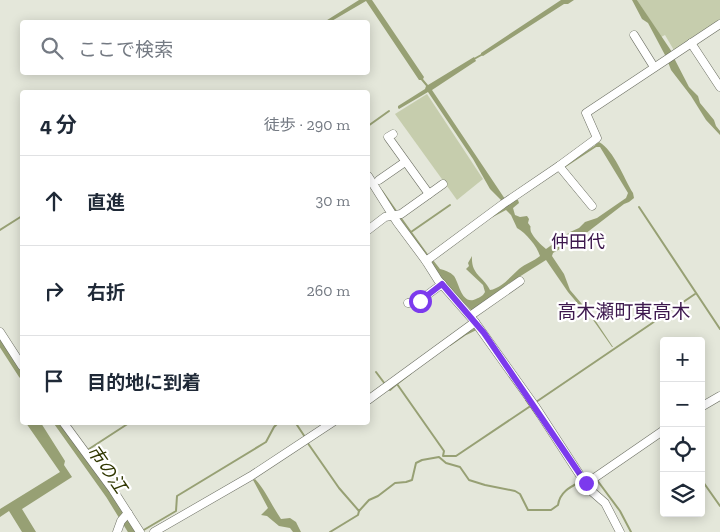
<!DOCTYPE html>
<html lang="ja">
<meta charset="utf-8">
<style>
body{margin:0;font-family:"Zilla Slab","Noto Sans JP",serif;background:#f2f2f3;color:#1f2937}
.controls{position:absolute;right:15px;bottom:15px;display:grid;overflow:hidden;border-radius:5px;box-shadow:0 2px 12px #0003}
.controls button{width:45px;height:45px;display:grid;place-items:center;padding:0;border:0;border-bottom:1px solid #e0e1e3;background:#fff;color:#1f2937;font:25px sans-serif}
.stop{position:absolute;width:15px;height:15px;margin:-11px;border:4px solid #7c3aed;border-radius:50%;background:#fff}
.stop.end{background:#7c3aed;border-color:#fff;box-shadow:0 1px 5px #0008}
.list{margin:0;padding:0;list-style:none}
h2{display:flex;justify-content:space-between;align-items:center;height:65px;margin:0;padding:0 20px;font-size:21px}
h2 small{font-size:16px;font-weight:400;color:#747a83}
.list li{display:grid;grid-template-columns:32px 1fr auto;gap:15px;align-items:center;box-sizing:border-box;height:90px;padding:0 20px;border-top:1px solid #e0e1e3}
.list b{display:block;font-size:19px;white-space:nowrap}
.list em{font-size:16px;font-style:normal;color:#747a83}
.icon{flex:none;width:28px;height:28px;fill:none;stroke:currentColor;stroke-width:2;stroke-linecap:round;stroke-linejoin:round}
.map{position:relative;flex:none;width:720px;height:532px;overflow:hidden}
.search{position:absolute;background:#fff;box-shadow:0 2px 12px #0003;left:20px;top:20px;width:350px;height:55px;display:flex;align-items:center;gap:12px;box-sizing:border-box;padding:0 18px;border-radius:5px;color:#747a83;font-size:19px}
.panel{position:absolute;background:#fff;box-shadow:0 2px 12px #0003;left:20px;top:90px;width:350px;height:335px;border-radius:5px}
.map>svg:first-child{display:block}
</style>
<div class="map">
<svg width="720" height="532" viewBox="0 0 720 532">
<rect width="100%" height="100%" fill="#e4e7da"/>
<g fill="#c6cdad">
<polygon points="637,0 720,0 720,22 675,52 665,35 661,37"/>
<polygon points="427,94 483,179 457,200 395,114"/>
</g>
<g fill="#97a074">
<path d="M359,0H372L424,77L423,79L428,85L474,57L476,61L432,90L505,199L518,200L519,203L513,208L515,215L520,217L527,216L529,219L528,223C533,230 529,223 531,232C534,238 541,245 546,249L570,232L579,228L585,222L597,218L626,198L628,193L600,147H596L595,145L599,142C614,150 624,179 633,193L634,198L629,202L624,204L585,234L553,253L552,256L564,274L570,290L593,317L613,347H612L591,317L584,311L568,292L546,260L508,284L472,311C457,296 438,281 431,261L433,260L440,269C445,270 450,272 454,276C459,283 462,306 476,299C480,297 483,296 485,292L483,285L466,269L469,266L468,263L472,256C471,275 482,275 490,290C502,288 510,277 519,269C525,264 534,261 540,256C537,246 526,233 517,228L511,215L506,210L491,218L490,217L502,201L490,189L473,159L428,92L399,109L398,108V106L425,89L426,86L421,80H419L366,1L330,22H324Z"/>
<polygon points="561,0 574,0 568,4 564,4 483,56 481,55 481,53"/>
<polygon points="632,0 637,0 672,52 667,56 665,55 648,23 642,19"/>
<polygon points="674,58 689,87 698,96 700,103 714,120 716,126 720,131 720,135 706,120 691,96 671,70 668,62"/>
<polygon points="26,423 41,423 65,461 64,465 72,477 22,509 36,532 22,532 9,511 0,517 0,509 60,472"/>
<path d="M255,479C266,491 272,506 281,519L290,518L296,522L301,532H293L290,528L279,526L267,516L261,515L268,508L253,480Z"/>
</g>
<g fill="none" stroke-linecap="round" stroke-linejoin="round">
<g stroke="#97a074" stroke-width="2">
<polyline points="474,59 483,54"/>
<polyline points="368,126 389,111"/>
<polyline points="564,167 596,146"/>
<polyline points="382,191 396,211"/>
<polyline points="639,207 720,329"/>
<polyline points="400,217 428,256"/>
<polyline points="0,230 22,216"/>
<polyline points="411,232 450,205"/>
<polyline points="450,345 466,334 478,328"/>
<polyline points="376,372 385,384"/>
<polyline points="397,384 411,373"/>
<polyline points="388,388 390,390 397,384 444,451 443,456 456,456 532,405"/>
<polyline points="526,400 538,417"/>
<polyline points="536,402 695,294"/>
<polyline points="295,422 305,437"/>
<path d="M307,442L339,488L359,511L369,500L378,496L395,483L406,482L412,480L416,463L422,460L439,457L446,463L460,467L469,480L485,485L515,491L520,494L528,510H551L558,505C560,492 570,487 580,482L582,483"/>
<polyline points="89,449 129,423"/>
<polyline points="701,479 720,506"/>
<polyline points="597,480 620,511 631,532"/>
<polyline points="142,531 176,511 177,496 266,442 274,427 279,422"/>
<polyline points="330,532 358,515 359,511"/>
</g>
<g stroke="#97a074" stroke-width="7">
<polyline points="0,341 22,375"/>
<polyline points="57,422 109,495 132,532"/>
</g>
<g stroke="#6d7064" stroke-width="9">
<g id="minor">
<polyline points="634,35 654,67"/>
<polyline points="691,43 720,87"/>
<polyline points="393,134 388,137 429,194"/>
<polyline points="559,166 592,206"/>
<polyline points="368,176 397,222 426,261 438,280 475,322 368,400"/>
<polyline points="379,180 405,162"/>
<polyline points="368,230 385,217 401,214 443,184"/>
<polyline points="426,261 503,204 559,166 597,138 586,113 720,24"/>
<polyline points="408,303 419,301 442,284"/>
<polyline points="470,316 520,281"/>
<polyline points="475,322 535,406 589,489 605,503 620,532"/>
<polyline points="0,332 22,366"/>
<polyline points="701,407 720,396"/>
<polyline points="63,422 113,490 140,532"/>
<polyline points="587,483 664,430"/>
<polyline points="117,532 121,521 128,513"/>
<polyline points="154,532 251,476 333,422"/>
</g>
</g>
<use href="#minor" stroke="#fff" stroke-width="8"/>
</g>
<g fill="none" stroke-linecap="round" stroke-linejoin="round">
<polyline stroke="#7c3aed" stroke-width="6" points="420,301 442,284 484,333 586,483"/>
</g>
<g text-anchor="middle" dominant-baseline="central" stroke-width="4.5" stroke-linejoin="round" paint-order="stroke">
<g font-size="18" fill="#3d184e" stroke="#fff">
<text x="578" y="242">仲田代</text>
</g>
<g font-size="18" font-style="italic" fill="#303701" stroke="#fff">
<text transform="translate(107 469) rotate(55)">市の江</text>
</g>
<g font-size="19" fill="#3d184e" stroke="#fff">
<text x="624" y="311">高木瀬町東高木</text>
</g>
</g>
</svg>
<div class="controls">
<button>+</button>
<button>−</button>
<button><svg class="icon" aria-label="locate" viewBox="0 0 24 24"><circle cx="12" cy="12" r="6"/><path d="M12 2v4M12 18v4M2 12h4M18 12h4"/></svg></button>
<button><svg class="icon" aria-label="layers" viewBox="0 0 24 24"><path d="M12 4l9 5-9 5-9-5zM3 14l9 5 9-5"/></svg></button>
</div>
<div class="stop" style="left:420px;top:301px"></div>
<div class="stop end" style="left:586px;top:483px"></div>
<div class="search"><svg class="icon" aria-label="search" viewBox="0 0 24 24"><circle cx="10" cy="10" r="6"/><path d="M15 15l6 6"/></svg>ここで検索</div>
<section class="panel">
<h2>4 分<small>徒歩 · 290 m</small></h2>
<ul class="list">
<li><svg class="icon" aria-label="ahead" viewBox="0 0 24 24"><path d="M12 20V5M6 11l6-6 6 6"/></svg><div><b>直進</b></div><em>30 m</em></li>
<li><svg class="icon" aria-label="right" viewBox="0 0 24 24"><path d="M7 20v-9h11M14 6l5 5-5 5"/></svg><div><b>右折</b></div><em>260 m</em></li>
<li><svg class="icon" aria-label="arrive" viewBox="0 0 24 24"><path d="M6 21V4h12l-3 4 3 4H6"/></svg><div><b>目的地に到着</b></div></li>
</ul>
</section>
</div>
